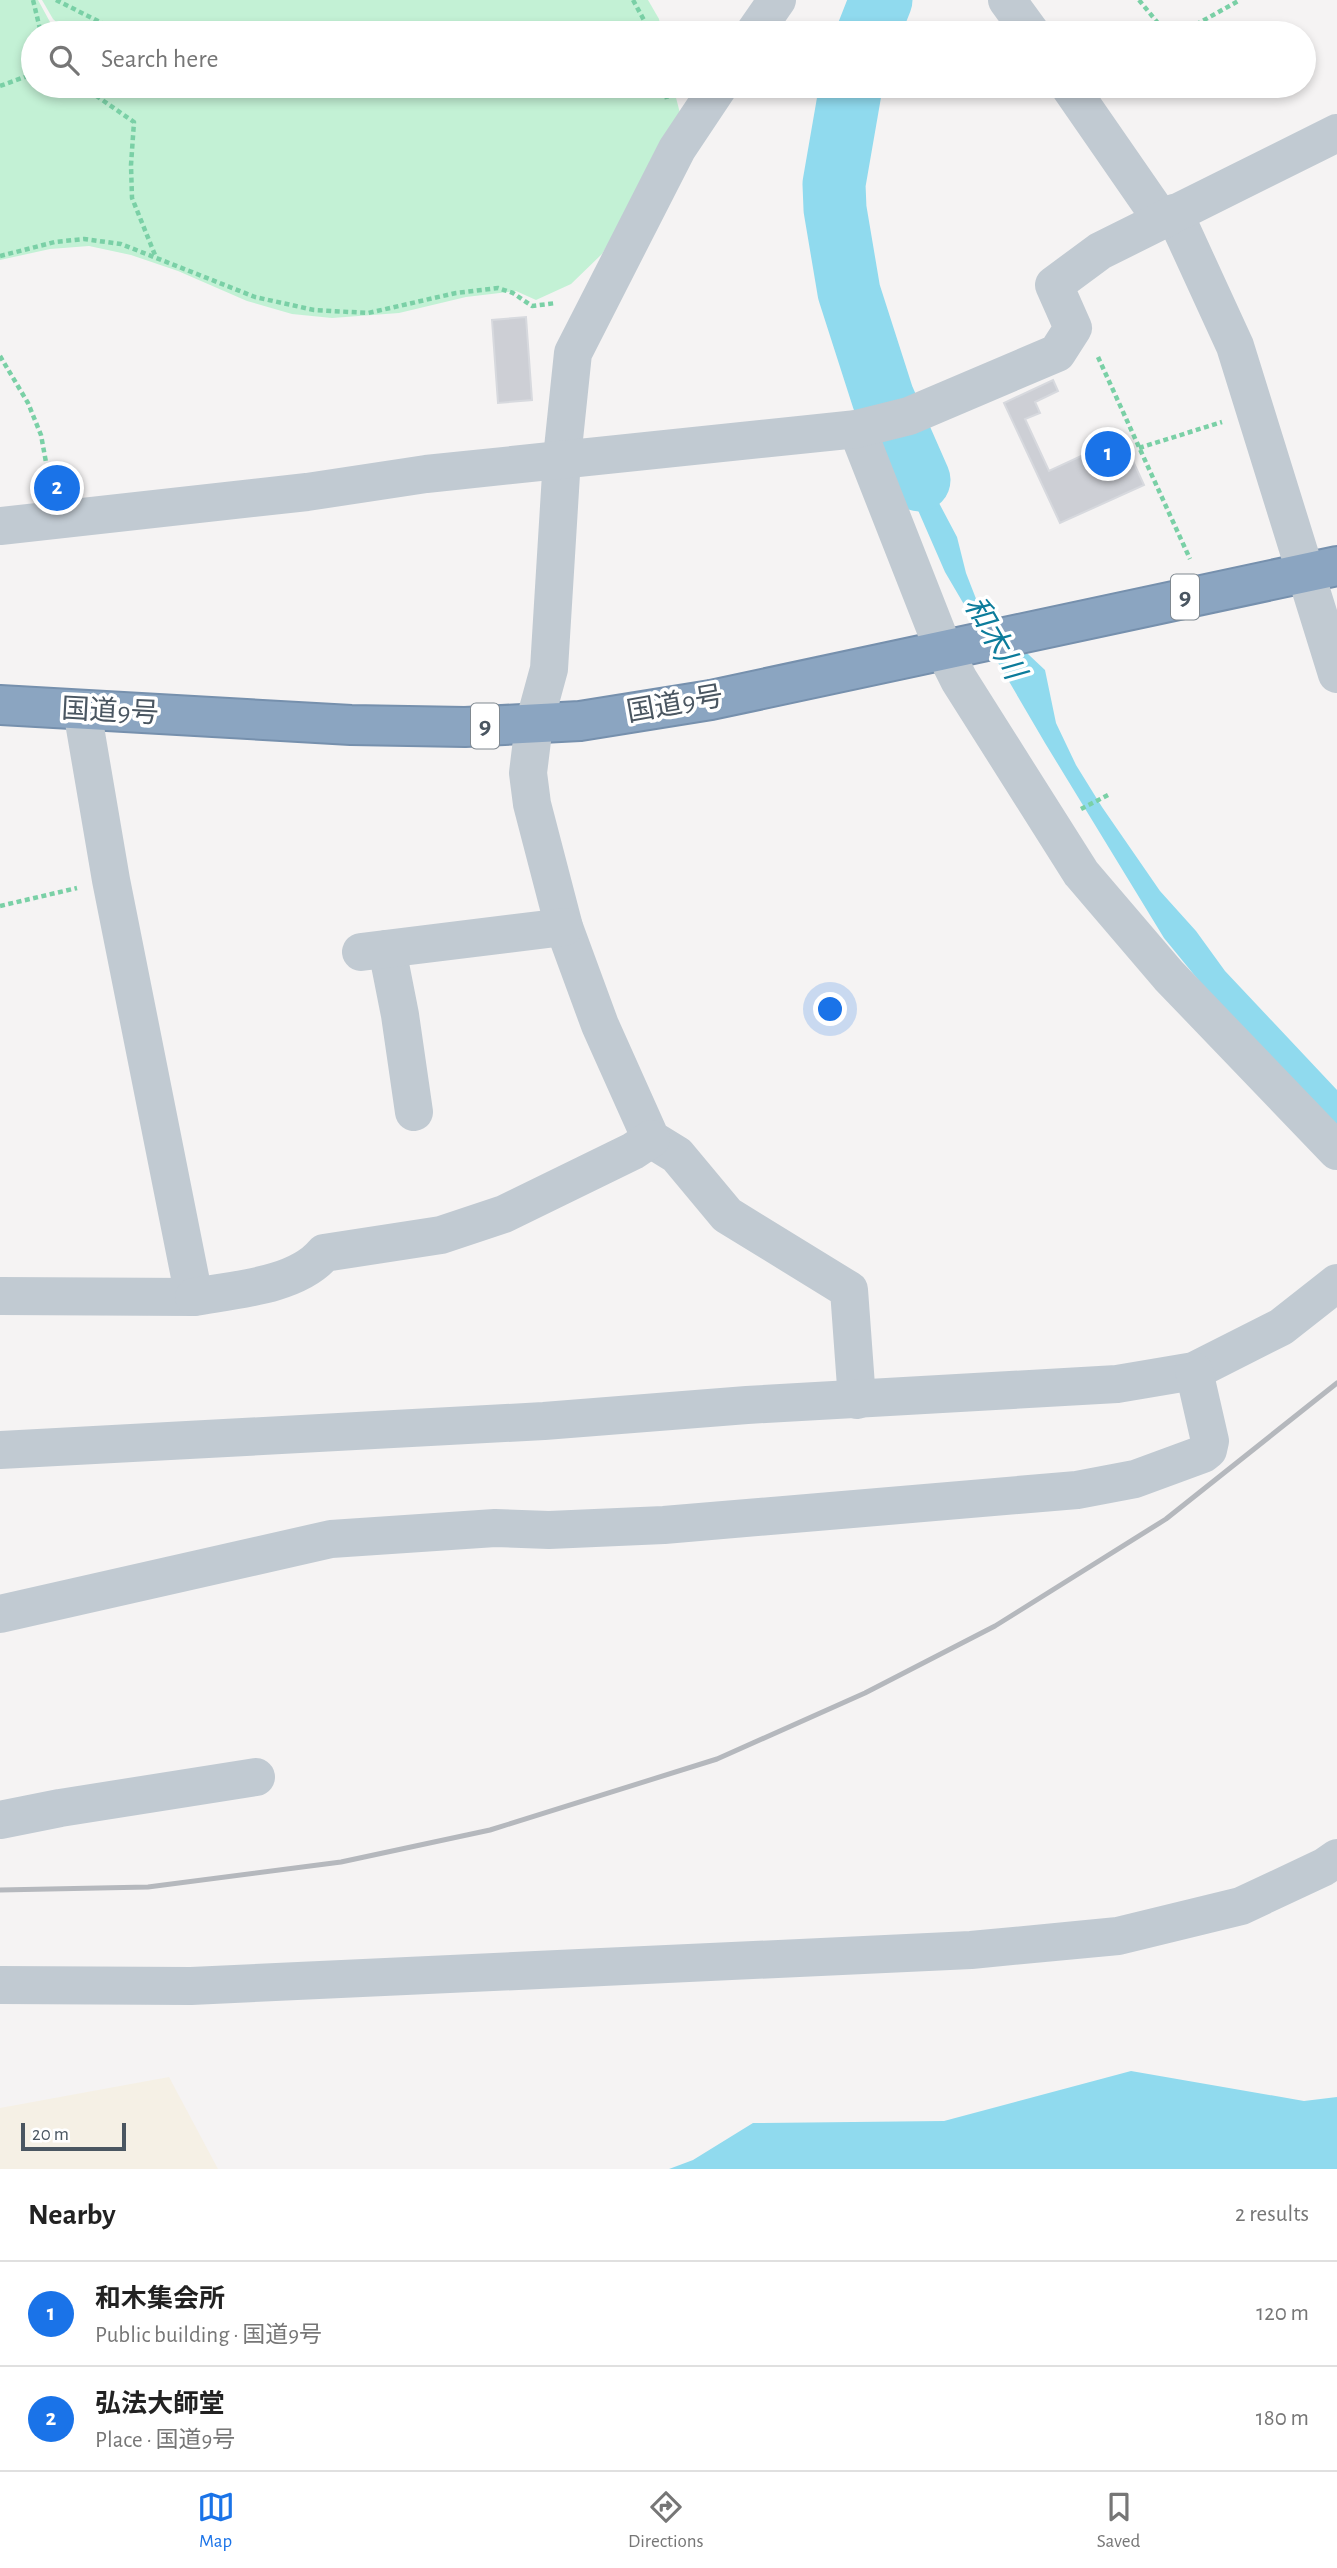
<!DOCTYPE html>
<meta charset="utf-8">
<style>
body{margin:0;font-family:"Alegreya Sans","Noto Sans JP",sans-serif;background:#f2f2f2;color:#222}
.scale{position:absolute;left:21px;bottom:18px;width:105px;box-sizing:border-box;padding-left:7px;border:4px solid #4a5661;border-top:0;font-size:19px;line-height:24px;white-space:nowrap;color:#4a5661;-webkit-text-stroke:5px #fff;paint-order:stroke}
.you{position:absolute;left:831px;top:1010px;width:24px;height:24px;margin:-18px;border:5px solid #fff;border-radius:50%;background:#1a73e8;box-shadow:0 0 0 10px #1a73e833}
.badge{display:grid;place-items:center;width:46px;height:46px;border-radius:50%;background:#1a73e8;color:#fff;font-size:23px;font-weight:700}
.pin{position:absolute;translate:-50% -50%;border:4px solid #fff;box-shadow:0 2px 7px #0006}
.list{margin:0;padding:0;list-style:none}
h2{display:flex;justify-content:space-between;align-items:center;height:91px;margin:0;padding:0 28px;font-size:30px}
h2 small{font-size:23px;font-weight:400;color:#767676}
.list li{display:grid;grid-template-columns:46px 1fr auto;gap:21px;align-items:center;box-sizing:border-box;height:105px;padding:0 28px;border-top:2px solid #e0e0e0}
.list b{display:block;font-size:26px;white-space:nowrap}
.list p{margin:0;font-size:23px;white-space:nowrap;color:#767676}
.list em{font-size:23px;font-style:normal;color:#767676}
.icon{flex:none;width:38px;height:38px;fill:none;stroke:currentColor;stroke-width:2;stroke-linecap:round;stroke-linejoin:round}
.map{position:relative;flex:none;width:1337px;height:2169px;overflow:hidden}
.search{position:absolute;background:#fff;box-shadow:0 4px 10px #0003;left:21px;right:21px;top:21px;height:77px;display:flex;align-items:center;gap:18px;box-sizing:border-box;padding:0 24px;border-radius:38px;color:#767676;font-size:26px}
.sheet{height:301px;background:#fff}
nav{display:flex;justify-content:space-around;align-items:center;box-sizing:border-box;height:98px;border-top:2px solid #e0e0e0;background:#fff;font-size:19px;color:#767676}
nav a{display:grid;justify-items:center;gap:4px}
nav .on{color:#1a73e8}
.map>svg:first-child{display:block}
</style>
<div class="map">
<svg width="1337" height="2169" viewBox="0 0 1337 2169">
<rect width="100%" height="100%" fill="#f5f3f3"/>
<g fill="#c3f1d5">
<polygon points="0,0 38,0 56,33 33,33 33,86 114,86 180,98 187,86 673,86 682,121 602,254 571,284 536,300 516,291 466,297 399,313 332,318 292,314 247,301 178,271 131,255 89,246 50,249 0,260"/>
<polygon points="42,0 648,0 659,19 662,33 68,33 53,19"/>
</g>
<polygon fill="#f5f0e5" points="169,2077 218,2169 0,2169 0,2108"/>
<g fill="#90daee">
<polygon points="876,426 908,434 921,469 957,537 966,573 980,609 1045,670 1056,723 1076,765 1102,807 1160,891 1196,931 1225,971 1337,1090 1337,1133 1263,1059 1164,938 1045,743 945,572 907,485"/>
<polygon points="1131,2071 1304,2101 1337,2097 1337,2169 669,2169 693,2160 753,2123 944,2121"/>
</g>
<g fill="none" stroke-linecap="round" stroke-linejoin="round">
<g stroke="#90daee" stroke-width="63">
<polyline points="868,33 881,0"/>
<polyline points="851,86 834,184 835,209 849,292 883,398 919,480"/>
</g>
</g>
<g fill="#cdcfd5" stroke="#d7d9de" stroke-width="2">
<polygon points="526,317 532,400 498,403 492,320"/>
<polygon points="1053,380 1058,391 1035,402 1040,413 1025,419 1049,471 1122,437 1144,485 1060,523 1004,403"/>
</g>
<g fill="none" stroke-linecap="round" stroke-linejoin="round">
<g stroke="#7690ad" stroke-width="42">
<polyline id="highway" points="0,705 351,725 465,727 580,721 711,700 1337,566"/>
</g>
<g stroke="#7ad0a6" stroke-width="4.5" stroke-dasharray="5 3.5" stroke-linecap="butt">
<polyline points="33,0 41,33"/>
<polyline points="56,0 122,33"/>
<polyline points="633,0 651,33"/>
<polyline points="1139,0 1166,33"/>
<polyline points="1181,33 1240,0"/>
<polyline points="0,86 33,74"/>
<polyline points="82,86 134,122 131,165 132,198 155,255"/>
<polyline points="664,86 667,99"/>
<polyline points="0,256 55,242 84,239 121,244 255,297 314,310 368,313 456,293 498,288 513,293 532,306 556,303"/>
<polyline points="0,356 28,403 41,435 50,484"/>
<polyline points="1098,357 1190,559"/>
<polyline points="1139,448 1222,422"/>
<polyline points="1081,809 1108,795"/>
<polyline points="0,906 77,888"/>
</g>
<g stroke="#c1cad2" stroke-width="38">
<polyline points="1007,0 1031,33"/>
<polyline points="754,33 777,0"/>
<polyline points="719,86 677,149 573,353 562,458 549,669 534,724 528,773 532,804 564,927 600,1025 651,1139 677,1155 727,1215 849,1290 857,1400"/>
<polyline points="1069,86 1161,219"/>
<polyline points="1174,213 1235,346 1337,674"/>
<polyline points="857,429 943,648 959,680 1081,873 1169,976 1337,1151"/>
<polyline points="0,526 307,492 426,474 857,429 909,416 1057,353 1073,328 1054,285 1100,251 1337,133"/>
<polyline points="387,949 400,1015 414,1112"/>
<polyline points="361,952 564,927"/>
<polyline points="0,1296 194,1297 111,880 82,710"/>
<path d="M194,1297C233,1290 297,1286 324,1253L441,1235L504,1214L633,1151L651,1139"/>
<polyline points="0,1450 544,1421 747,1405 1117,1384 1194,1371 1281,1327 1337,1283"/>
<polyline points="0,1614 331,1539 495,1528 549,1530 664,1525 1077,1490 1135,1479 1203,1454 1208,1450 1210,1441 1194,1371"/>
<polyline points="0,1820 60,1808 256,1777"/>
<polyline points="0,1985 191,1986 971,1950 1118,1936 1241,1906 1324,1867 1337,1858"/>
</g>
<use href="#highway" stroke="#8ba5c1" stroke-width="38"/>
<polyline stroke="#b5b8bd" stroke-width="5" points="0,1890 148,1887 341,1862 490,1830 717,1759 865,1693 995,1626 1166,1519 1337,1383"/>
</g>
<g text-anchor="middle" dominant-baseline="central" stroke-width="7" stroke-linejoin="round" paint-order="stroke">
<g fill="#fff" stroke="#808990" stroke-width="2">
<rect x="1171" y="574.5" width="28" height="45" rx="5"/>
<rect x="471" y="703.5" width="28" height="45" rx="5"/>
</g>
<g font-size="26" font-weight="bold" fill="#4a5661">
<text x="1185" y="597">9</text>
<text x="485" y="726">9</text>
</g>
<g font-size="28" fill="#4a5661" stroke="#fff">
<text transform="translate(675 705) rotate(-10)">国道9号</text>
<text transform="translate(110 712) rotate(3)">国道9号</text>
</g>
<g font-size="30" font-style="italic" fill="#0c7c9b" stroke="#fff">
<text transform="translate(994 638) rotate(60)">和木川</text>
</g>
</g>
</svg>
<div class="scale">20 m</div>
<div class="you"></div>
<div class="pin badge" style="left:1108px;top:454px">1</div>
<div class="pin badge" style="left:57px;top:488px">2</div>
<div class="search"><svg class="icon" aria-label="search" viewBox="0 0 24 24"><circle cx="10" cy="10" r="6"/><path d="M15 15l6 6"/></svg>Search here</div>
</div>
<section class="sheet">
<h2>Nearby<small>2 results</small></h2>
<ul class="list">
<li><span class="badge">1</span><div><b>和木集会所</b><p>Public building · 国道9号</p></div><em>120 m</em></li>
<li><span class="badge">2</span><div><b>弘法大師堂</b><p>Place · 国道9号</p></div><em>180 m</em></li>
</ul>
</section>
<nav>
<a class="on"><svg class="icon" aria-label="map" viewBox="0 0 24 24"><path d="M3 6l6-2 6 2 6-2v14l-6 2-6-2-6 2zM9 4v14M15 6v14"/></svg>Map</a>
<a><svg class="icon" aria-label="directions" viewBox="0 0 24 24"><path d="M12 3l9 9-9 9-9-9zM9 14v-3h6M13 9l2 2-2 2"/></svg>Directions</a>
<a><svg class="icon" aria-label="saved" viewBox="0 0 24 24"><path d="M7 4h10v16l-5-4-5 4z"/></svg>Saved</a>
</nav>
